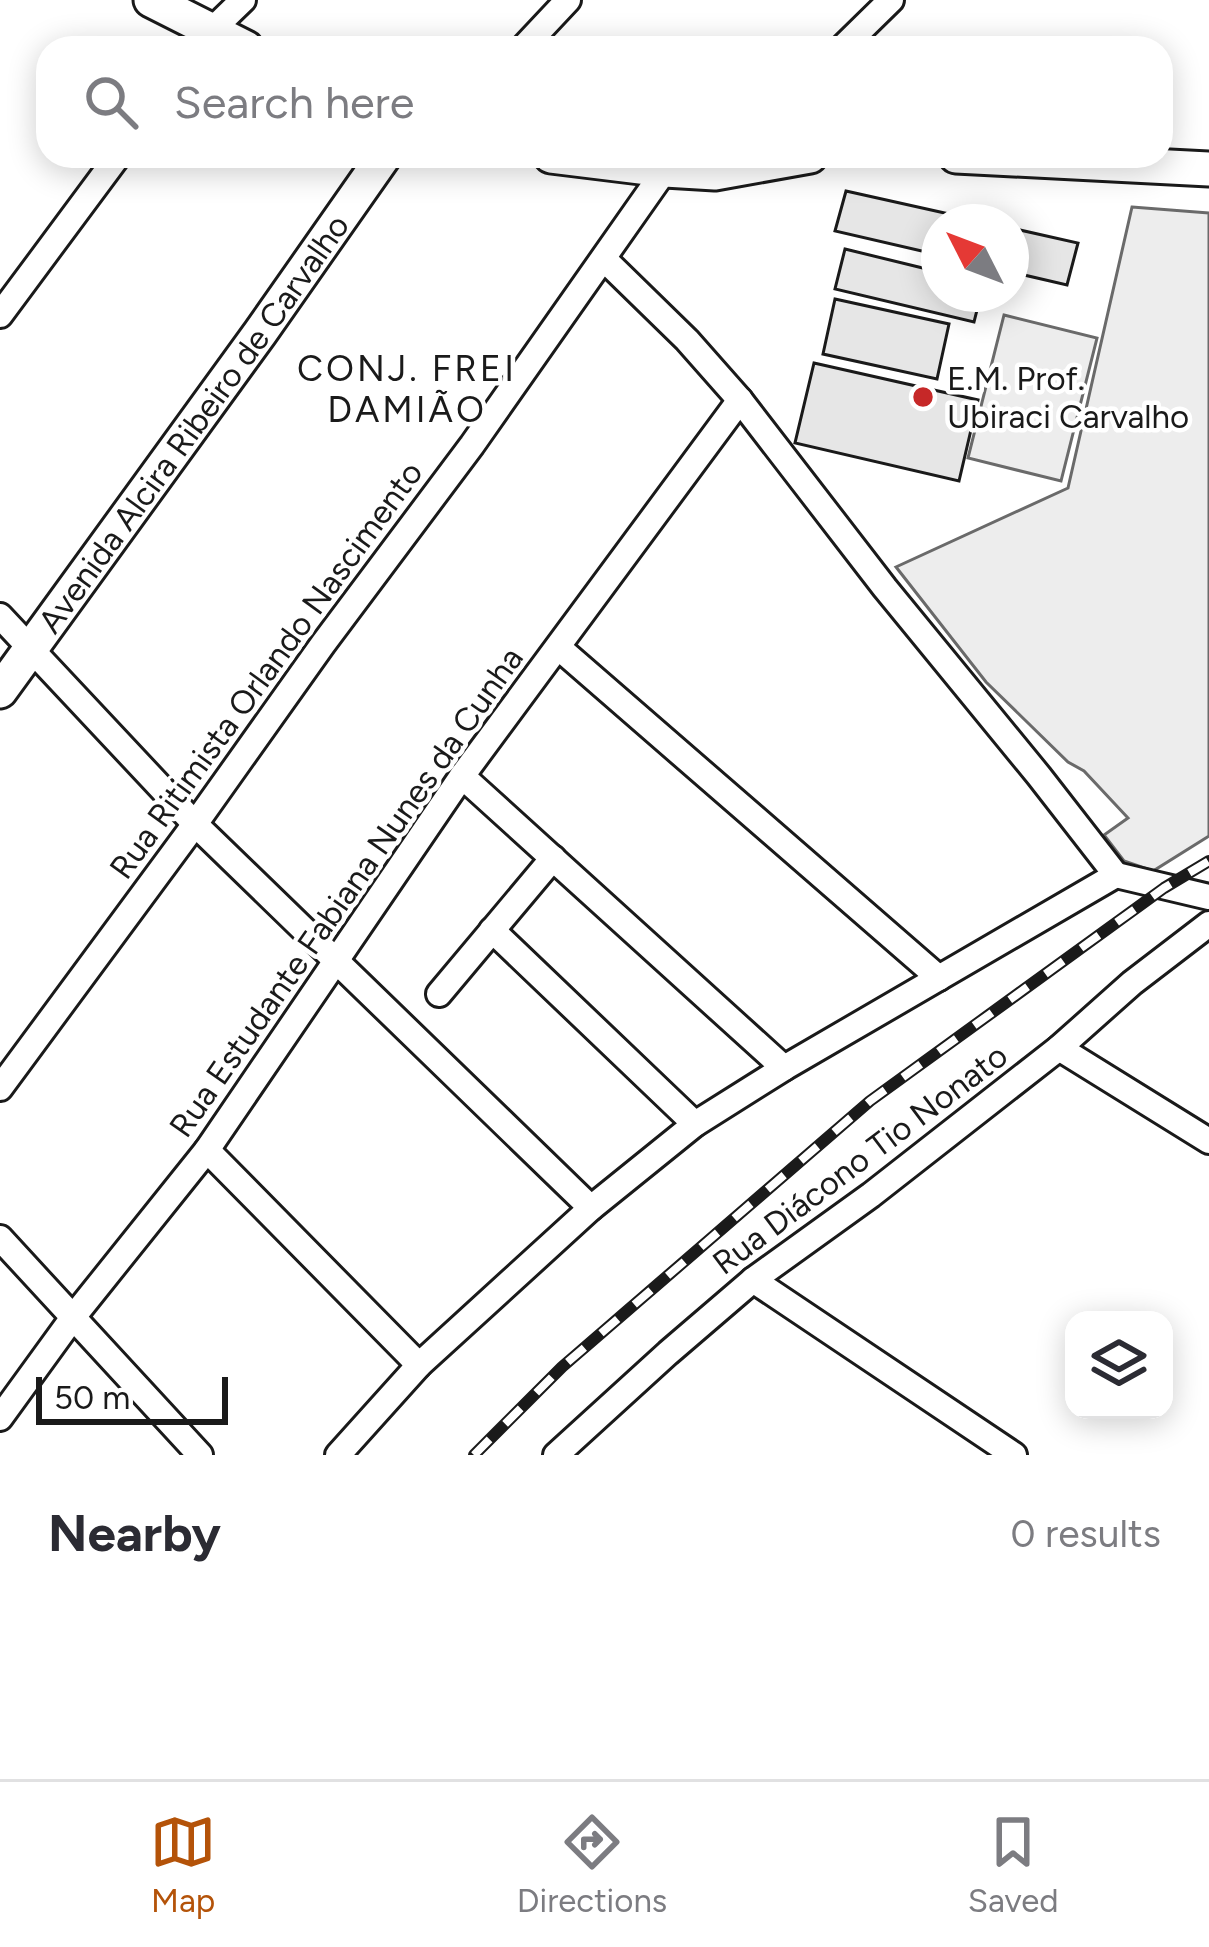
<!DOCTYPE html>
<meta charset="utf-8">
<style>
body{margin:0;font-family:Figtree,sans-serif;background:#f7f7f7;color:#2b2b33}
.controls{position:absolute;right:36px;bottom:36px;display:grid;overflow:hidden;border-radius:24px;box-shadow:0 6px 30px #0003}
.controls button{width:108px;height:108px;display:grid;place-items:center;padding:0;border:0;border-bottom:3px solid #e1e1e2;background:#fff;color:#2b2b33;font:60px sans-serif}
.compass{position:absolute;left:921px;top:204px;width:108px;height:108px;border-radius:50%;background:#fff;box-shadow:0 6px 30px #0003;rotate:312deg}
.scale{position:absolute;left:36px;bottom:30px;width:192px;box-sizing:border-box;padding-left:12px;border:6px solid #1a1a1a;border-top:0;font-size:33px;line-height:42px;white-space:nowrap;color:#1a1a1a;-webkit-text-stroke:9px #fff;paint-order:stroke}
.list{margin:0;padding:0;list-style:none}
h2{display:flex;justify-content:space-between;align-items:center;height:156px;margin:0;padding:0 48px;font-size:51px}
h2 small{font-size:39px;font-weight:400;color:#7c7c81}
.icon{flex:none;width:66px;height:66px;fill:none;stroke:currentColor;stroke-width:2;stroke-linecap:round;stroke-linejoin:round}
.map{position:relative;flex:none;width:1209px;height:1455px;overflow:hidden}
.search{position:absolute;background:#fff;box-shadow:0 6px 30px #0003;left:36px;right:36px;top:36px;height:132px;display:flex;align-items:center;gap:30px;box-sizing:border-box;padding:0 42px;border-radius:36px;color:#7c7c81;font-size:45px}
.sheet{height:324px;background:#fff}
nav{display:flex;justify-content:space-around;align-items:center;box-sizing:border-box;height:168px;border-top:3px solid #e1e1e2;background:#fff;font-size:33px;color:#7c7c81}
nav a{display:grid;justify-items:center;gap:6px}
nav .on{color:#b45309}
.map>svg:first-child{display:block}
</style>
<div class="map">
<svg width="1209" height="1455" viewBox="0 0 1209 1455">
<rect width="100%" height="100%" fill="#fff"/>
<g fill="#ededed" stroke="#6a6a6a" stroke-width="3">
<polygon points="1132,207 1209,213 1209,836 1153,871 1124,861 1104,835 1128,818 1084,771 1068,762 986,682 896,567 1068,488"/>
<polygon points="1004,315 1097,338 1061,481 968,458"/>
</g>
<g fill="#e6e6e6" stroke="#1a1a1a" stroke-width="3">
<polygon points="846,191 985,222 939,222 939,255 835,231"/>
<polygon points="1011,228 1078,243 1067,285 1011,272"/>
<polygon points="845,249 939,272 939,294 981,294 974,322 835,289"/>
<polygon points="835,299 949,324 937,379 823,354"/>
<polygon points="814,363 978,400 959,481 795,443"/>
</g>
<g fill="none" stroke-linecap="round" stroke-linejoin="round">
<g stroke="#1a1a1a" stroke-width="30">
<g id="street">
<polyline points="199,48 212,30 243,0"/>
<polyline points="523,48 568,0"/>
<polyline points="842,48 891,0"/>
<polyline points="604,259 687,340 740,400 885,588 1039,776 1116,875"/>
<polyline points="0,315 118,156"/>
<polyline points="0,616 195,824 591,1208"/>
<polyline points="558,647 939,978"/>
<polyline points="462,776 784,1068"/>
<polyline points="1116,875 1209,897"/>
<polyline points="492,930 695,1124"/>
<polyline points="439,994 553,858"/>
<polyline points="1059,1048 1209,1141"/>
<polyline points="0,1088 195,824 323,644 472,445 665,170"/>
<polyline points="207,1150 419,1365"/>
<polyline points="0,1238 200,1455"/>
<polyline points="753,1280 1014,1455"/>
<polyline points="0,1418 74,1316 207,1150 462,776 740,400"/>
<polyline points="338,1455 419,1365 591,1208 695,1124 784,1068 1116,875"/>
<polyline points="556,1455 668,1353 753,1280 871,1195 1059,1048 1132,983 1209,924"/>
</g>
</g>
<g stroke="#1a1a1a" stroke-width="39">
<g id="secondary">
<polyline points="151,0 246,48"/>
<polyline points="551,156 665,170 715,173 810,156"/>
<polyline points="956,156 1209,169"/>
<path id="s1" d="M0,691L260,333L384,156"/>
</g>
</g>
<use href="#street" stroke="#fff" stroke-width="24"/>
<use href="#secondary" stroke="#fff" stroke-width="33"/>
<g stroke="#1a1a1a" stroke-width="12">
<polyline id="rail" points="474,1455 562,1367 870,1101 1164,888 1209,861"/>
</g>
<use href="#rail" stroke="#fff" stroke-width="8" stroke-dasharray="22" stroke-linecap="butt"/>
</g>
<circle fill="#c62828" stroke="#fff" stroke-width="4.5" cx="923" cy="397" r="12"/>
<g text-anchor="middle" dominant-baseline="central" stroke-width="9" stroke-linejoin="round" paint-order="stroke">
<g font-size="33" fill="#1a1a1a" stroke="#fff" text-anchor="start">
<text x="947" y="378">E.M. Prof.<tspan x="947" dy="38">Ubiraci Carvalho</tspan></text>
</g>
<g font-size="33" fill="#1a1a1a" stroke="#fff">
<text stroke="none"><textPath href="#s1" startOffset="330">Avenida Alcira Ribeiro de Carvalho</textPath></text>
<text transform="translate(266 670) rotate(-54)">Rua Ritimista Orlando Nascimento</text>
<text transform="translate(346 892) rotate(-55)">Rua Estudante Fabiana Nunes da Cunha</text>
<text transform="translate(860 1159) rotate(-37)">Rua Diácono Tio Nonato</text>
</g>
<g font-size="36" letter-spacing="3" fill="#1a1a1a" stroke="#fff">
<text x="407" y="368">CONJ. FREI<tspan x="407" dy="41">DAMIÃO</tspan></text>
</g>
</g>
</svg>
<div class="controls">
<button><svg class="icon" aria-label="layers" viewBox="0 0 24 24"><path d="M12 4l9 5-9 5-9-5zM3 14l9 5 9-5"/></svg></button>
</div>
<svg class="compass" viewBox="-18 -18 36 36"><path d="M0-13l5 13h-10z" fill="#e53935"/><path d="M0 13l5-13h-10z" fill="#7c7c81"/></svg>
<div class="scale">50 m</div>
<div class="search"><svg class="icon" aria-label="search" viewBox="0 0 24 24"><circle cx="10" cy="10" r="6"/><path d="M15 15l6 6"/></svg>Search here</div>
</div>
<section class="sheet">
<h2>Nearby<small>0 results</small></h2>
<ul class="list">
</ul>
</section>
<nav>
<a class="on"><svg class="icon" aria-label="map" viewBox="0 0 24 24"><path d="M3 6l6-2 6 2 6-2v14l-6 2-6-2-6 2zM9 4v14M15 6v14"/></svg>Map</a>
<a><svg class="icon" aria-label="directions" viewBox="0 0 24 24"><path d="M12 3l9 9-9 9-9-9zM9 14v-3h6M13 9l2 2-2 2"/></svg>Directions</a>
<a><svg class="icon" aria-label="saved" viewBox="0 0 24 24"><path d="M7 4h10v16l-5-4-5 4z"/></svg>Saved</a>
</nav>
